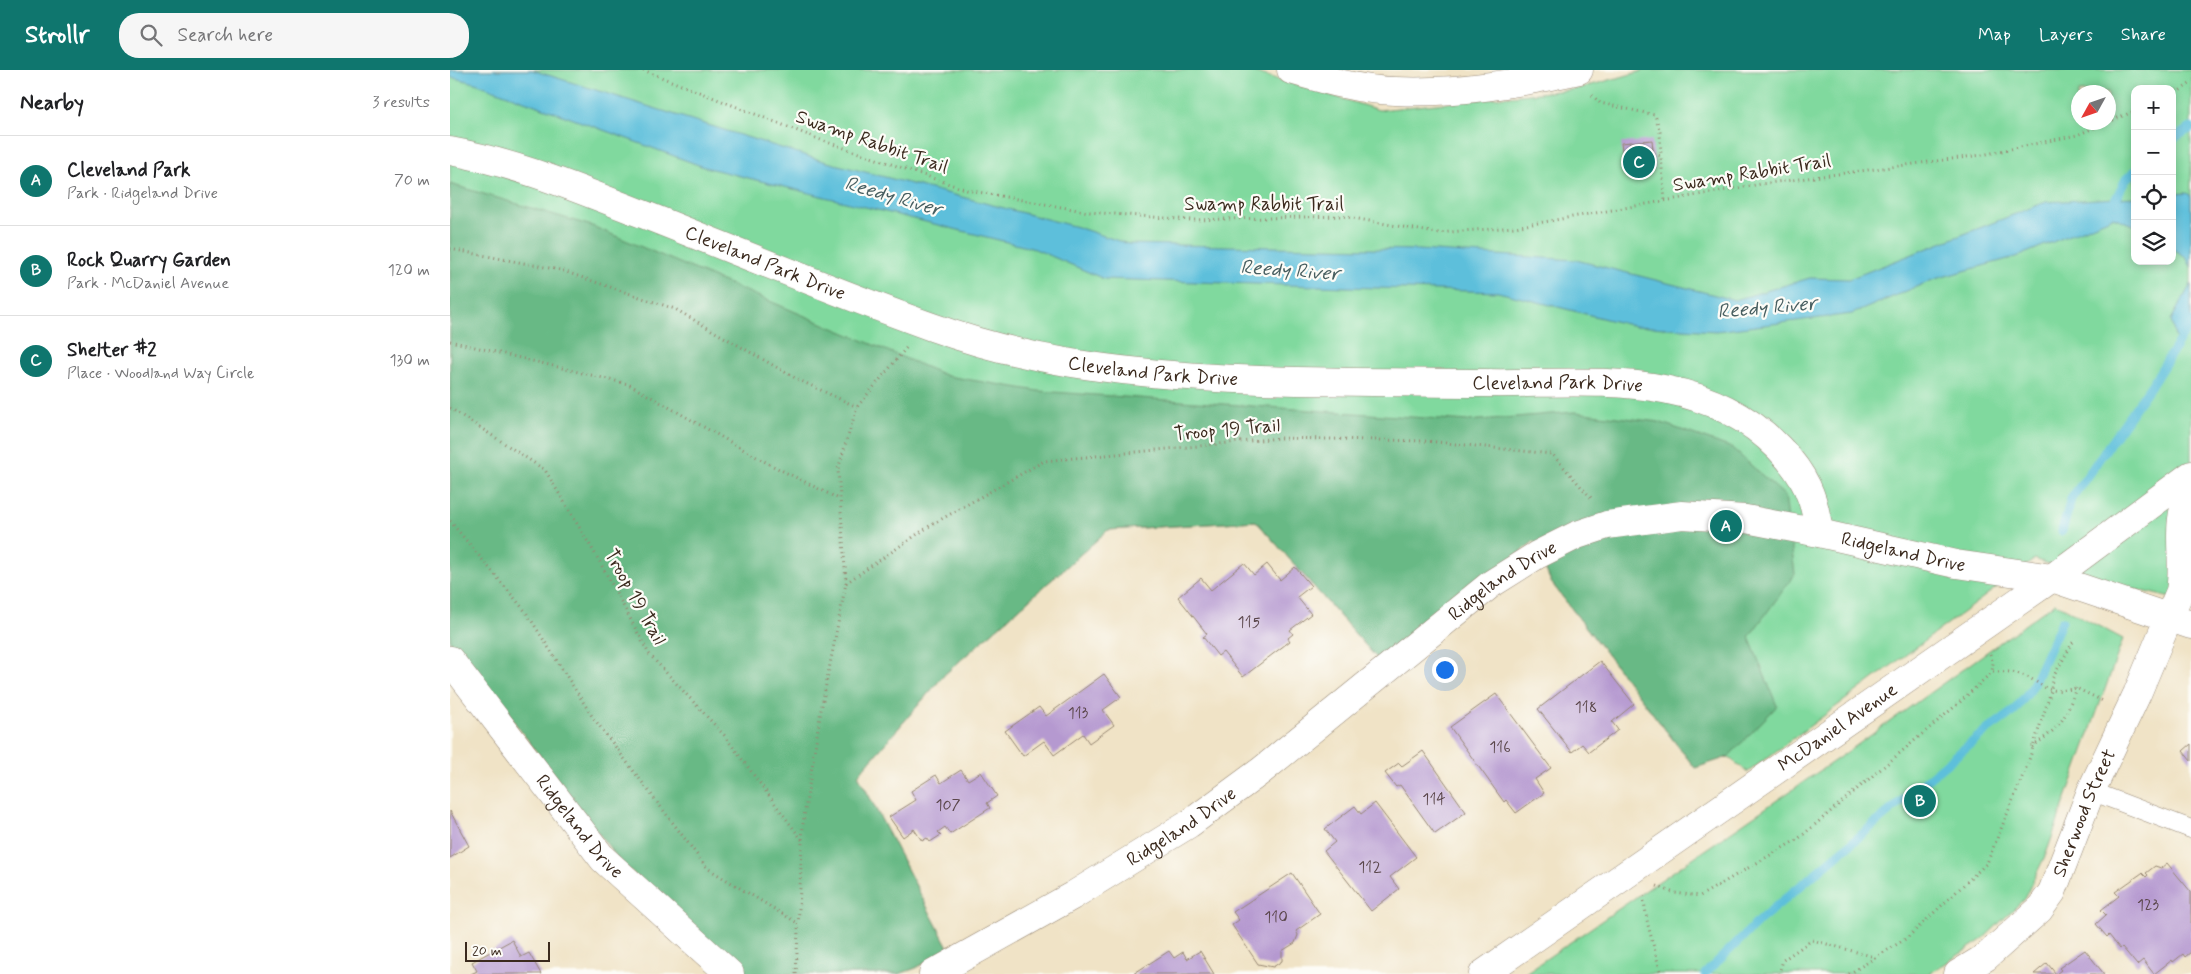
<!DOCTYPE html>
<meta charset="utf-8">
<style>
body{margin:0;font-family:Mynerve,sans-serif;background:#f6f6f6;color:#202124}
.controls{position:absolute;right:15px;top:15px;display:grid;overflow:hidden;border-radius:10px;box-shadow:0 2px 8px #0003}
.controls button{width:45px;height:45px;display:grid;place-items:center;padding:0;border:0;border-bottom:1px solid #e0e0e0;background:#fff;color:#202124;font:25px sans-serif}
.compass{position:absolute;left:1621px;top:15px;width:45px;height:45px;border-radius:50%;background:#fff;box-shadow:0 2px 8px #0003;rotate:230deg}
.scale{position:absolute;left:15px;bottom:12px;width:85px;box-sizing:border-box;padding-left:5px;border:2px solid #3b2a1e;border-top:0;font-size:14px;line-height:18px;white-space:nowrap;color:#3b2a1e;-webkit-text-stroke:4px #fdfcf7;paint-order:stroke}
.you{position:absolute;left:994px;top:599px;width:18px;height:18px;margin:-12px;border:4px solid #fff;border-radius:50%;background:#1a73e8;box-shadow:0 0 0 8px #1a73e833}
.badge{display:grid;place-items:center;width:32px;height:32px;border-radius:50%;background:#0f766e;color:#fff;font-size:16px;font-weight:700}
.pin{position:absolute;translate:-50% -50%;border:2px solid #fff;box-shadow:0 1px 5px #0006}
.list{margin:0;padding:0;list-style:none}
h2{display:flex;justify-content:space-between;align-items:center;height:65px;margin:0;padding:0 20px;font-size:21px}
h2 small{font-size:16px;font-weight:400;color:#757577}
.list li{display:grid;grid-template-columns:32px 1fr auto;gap:15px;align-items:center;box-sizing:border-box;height:90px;padding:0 20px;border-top:1px solid #e0e0e0}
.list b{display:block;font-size:19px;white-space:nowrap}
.list p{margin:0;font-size:16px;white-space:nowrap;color:#757577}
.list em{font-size:16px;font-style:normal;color:#757577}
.icon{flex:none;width:28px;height:28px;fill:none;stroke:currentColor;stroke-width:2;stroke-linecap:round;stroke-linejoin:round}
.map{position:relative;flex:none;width:1741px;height:904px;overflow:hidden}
header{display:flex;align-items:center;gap:30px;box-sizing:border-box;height:70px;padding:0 25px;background:#0f766e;color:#fff}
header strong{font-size:24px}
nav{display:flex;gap:28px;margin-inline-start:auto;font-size:18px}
.search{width:350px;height:45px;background:#f6f6f6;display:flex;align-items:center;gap:12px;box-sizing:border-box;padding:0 18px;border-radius:20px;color:#757577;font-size:19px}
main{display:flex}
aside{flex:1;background:#fff}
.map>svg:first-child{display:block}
</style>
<header>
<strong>Strollr</strong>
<div class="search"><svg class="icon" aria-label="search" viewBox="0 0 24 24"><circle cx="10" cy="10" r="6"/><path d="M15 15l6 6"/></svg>Search here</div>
<nav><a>Map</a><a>Layers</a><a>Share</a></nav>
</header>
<main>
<aside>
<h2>Nearby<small>3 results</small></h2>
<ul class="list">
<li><span class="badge">A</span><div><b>Cleveland Park</b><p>Park · Ridgeland Drive</p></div><em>70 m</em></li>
<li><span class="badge">B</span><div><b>Rock Quarry Garden</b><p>Park · McDaniel Avenue</p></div><em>120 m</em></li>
<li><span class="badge">C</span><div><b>Shelter #2</b><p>Place · Woodland Way Circle</p></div><em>130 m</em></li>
</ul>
</aside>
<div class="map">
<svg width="1741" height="904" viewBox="0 0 1741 904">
<rect width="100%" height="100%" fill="#fdfcf7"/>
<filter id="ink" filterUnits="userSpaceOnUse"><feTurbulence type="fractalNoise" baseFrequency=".02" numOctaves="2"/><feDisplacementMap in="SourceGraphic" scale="10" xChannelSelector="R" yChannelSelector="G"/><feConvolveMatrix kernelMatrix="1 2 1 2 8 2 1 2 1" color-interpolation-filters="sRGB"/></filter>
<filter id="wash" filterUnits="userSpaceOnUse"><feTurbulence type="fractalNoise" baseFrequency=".0096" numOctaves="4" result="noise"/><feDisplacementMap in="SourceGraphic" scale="20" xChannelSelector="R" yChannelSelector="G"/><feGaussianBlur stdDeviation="1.12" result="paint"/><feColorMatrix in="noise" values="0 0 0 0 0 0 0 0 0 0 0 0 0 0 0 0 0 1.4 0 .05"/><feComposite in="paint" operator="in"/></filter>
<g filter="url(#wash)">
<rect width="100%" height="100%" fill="#f0e3c6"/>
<g fill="#80d99e" stroke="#5e825e" fill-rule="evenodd">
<path d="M0,0H797L929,40L1127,19L1196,0H1741V533L1627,505L1585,489L1298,702L1278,687L1245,698L1101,512L1084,471L932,594L806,451L658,460L495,604L408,705L499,879L466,898L449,904H297L0,571ZM1685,19H1722V191H1685ZM1628,22H1658V52H1628Z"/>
<polygon points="1605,533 1673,569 1596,784 1574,829 1533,869 1479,904 1074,904 1403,678"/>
</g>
<polygon fill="#68b985" stroke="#527252" points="0,114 142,156 497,306 588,321 1018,351 1125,342 1209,352 1282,378 1335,426 1345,504 1299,567 1327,636 1278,687 1245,698 1101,512 1084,471 932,594 806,451 658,460 495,604 408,705 499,879 466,898 449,904 297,904 273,886 168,789 21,595 0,571"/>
<g fill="#5dbfdb" stroke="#4c747c">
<polygon points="0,0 82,0 373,91 627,157 678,174 969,180 1126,190 1285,230 1360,208 1399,209 1596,132 1685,127 1685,156 1663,147 1569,186 1485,209 1402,244 1266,261 1184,256 1048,222 654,209 585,179 254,97 25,13 0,7"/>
<polygon points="1737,123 1741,126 1741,197 1736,187 1722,178 1722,124"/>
<polygon points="1741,214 1741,254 1726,271 1721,250"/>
</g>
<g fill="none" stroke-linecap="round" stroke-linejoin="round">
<g stroke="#5dbfdb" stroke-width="9">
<polyline points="1722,69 1741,58"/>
<polyline points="1661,138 1676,109 1685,101"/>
<polyline points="1612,461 1621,429 1704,311 1741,252"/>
<polyline points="1255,904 1311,849 1533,663 1564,641 1581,619 1612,551"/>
</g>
</g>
<g id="blocks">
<g fill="#b599d0">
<polygon points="1202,70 1205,99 1175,103 1171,73"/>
<polygon points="794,493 804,505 817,494 830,510 845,497 861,516 847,527 861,544 840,560 843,564 838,568 840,571 793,607 773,582 768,586 753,567 757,564 728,527 751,508 761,520"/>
<polygon points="1150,591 1184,634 1162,652 1168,660 1139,682 1132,674 1122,682 1088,639"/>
<polygon points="654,604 671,627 653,640 664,655 639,673 633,664 604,685 594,671 573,686 555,661 589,637 596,646"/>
<polygon points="1046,624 1101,698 1085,709 1094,723 1066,743 1056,730 1054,732 1000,657"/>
<polygon points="1741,674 1741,691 1733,681"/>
<polygon points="973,681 1016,742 985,764 950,715 946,717 935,703 949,693 952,696"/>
<polygon points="511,700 518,710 531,702 547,726 537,733 540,738 500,764 495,757 488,762 491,765 480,772 477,768 472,771 464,759 453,767 439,747 466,730 461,721 486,705 491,713"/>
<polygon points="925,733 966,787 940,807 949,819 921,841 874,781 885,772 875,759 905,736 911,744"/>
<polygon points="0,741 19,776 0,788"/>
<polygon points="1717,793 1741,822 1741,882 1735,887 1733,884 1723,892 1722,890 1704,904 1693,890 1687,895 1672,877 1670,879 1659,865 1657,867 1646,854 1656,845 1651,840 1669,826 1665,822 1692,803 1696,807 1698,805 1696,803 1705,796 1711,798"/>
<polygon points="842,803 870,844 846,861 848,865 845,873 832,881 832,891 823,897 808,894 782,855 789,850 783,842"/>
<polygon points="62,870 71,887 79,883 91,904 21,904 27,901 22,892"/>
<polygon points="1635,880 1654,904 1606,904 1611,900 1609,898"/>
<polygon points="719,881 724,888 733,882 737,889 750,881 764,904 683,904"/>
<polygon points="1597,893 1606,904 1584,904"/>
</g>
</g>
</g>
<g filter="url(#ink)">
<use href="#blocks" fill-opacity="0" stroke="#968672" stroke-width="1"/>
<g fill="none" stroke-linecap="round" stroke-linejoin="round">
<g stroke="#968672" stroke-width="19">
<polyline id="lane" points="1641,721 1741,759"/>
</g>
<g stroke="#968672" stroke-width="29">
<g id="street">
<path d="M841,0C875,10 909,20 945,21C1006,24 1070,13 1129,0"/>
<path id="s1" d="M0,81C66,93 128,119 190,143C287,181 384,222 482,257C576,291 666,302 766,308C855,313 945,312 1034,313C1137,315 1249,296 1329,378C1354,404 1365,427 1369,463"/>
<path id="s2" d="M0,590L153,789L280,904"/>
<path id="s3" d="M483,904L622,826L739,754L811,701L1041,514L1087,485L1127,465L1157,455L1232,445L1296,449L1369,463L1506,494L1602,508L1741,555"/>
<path id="s4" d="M1508,904L1536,887L1589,840L1602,822L1641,721L1687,624L1730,521C1736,488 1723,452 1741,421"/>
</g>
</g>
<g stroke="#968672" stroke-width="29">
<g id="secondary">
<path id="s5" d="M1033,904L1602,508L1741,405"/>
</g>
</g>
<g stroke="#968672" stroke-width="3" stroke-dasharray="1 4" stroke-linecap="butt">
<polyline points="193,0 371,70 517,120 639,142 741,150 892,146 986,163 1065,157 1311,114 1532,85 1627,65 1658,52"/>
<polyline points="1142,25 1150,33 1205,45 1210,62 1211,86"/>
<polyline points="1722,26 1741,13"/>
<polyline points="1658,52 1685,41"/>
<polyline points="1204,84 1211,86 1215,131"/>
<polyline points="0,179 110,200 225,239 347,309 407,337"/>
<polyline points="0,271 178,314 319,394 389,429"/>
<polyline points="0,338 95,400 150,492 199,584 274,665 352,770"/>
<polyline points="0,451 76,542 142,646 257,798 349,854"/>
<polyline points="396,513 481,455 594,391 830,368 977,371 1102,384 1143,430"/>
<polyline points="1540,584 1543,593 1542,602"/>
<path d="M1582,677C1611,656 1614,652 1626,618"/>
<path d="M1207,816L1224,823L1250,826L1348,769L1509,633L1542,602C1550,602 1559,601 1566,603C1594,610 1591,627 1626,618L1653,631"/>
<polyline points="1193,826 1198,855 1211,904"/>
<polyline points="346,904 353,753 371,640 396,513 388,399 407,337 457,277"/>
<polyline points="1329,904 1333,890 1362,870 1425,887"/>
<polyline points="1399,904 1457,868 1537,793 1578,693 1601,621 1602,609 1623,572"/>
</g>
<use href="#lane" stroke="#fff" stroke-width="18"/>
<use href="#street" stroke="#fff" stroke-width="28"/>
<use href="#secondary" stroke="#fff" stroke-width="28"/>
</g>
</g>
<g text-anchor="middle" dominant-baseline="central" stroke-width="4.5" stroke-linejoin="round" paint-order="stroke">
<g font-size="16" fill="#5a464a">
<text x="799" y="552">115</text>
<text x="1136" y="637">118</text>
<text x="628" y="643">113</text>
<text x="1050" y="677">116</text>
<text x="984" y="729">114</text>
<text x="498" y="735">107</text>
<text x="920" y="797">112</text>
<text x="1698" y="835">123</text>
<text x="826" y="847">110</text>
</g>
<g font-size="19" fill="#3b2a1e" stroke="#fdfcf7">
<text transform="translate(422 72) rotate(19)">Swamp Rabbit Trail</text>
<text transform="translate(1302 103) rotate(-9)">Swamp Rabbit Trail</text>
<text x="814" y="134">Swamp Rabbit Trail</text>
<text stroke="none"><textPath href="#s1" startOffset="335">Cleveland Park Drive</textPath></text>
<text stroke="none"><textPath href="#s1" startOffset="740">Cleveland Park Drive</textPath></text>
<text stroke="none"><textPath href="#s1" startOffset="1145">Cleveland Park Drive</textPath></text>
<text transform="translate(777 360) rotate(-5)">Troop 19 Trail</text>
<text stroke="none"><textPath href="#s3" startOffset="1114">Ridgeland Drive</textPath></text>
<text stroke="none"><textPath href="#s3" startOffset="694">Ridgeland Drive</textPath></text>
<text transform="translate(185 527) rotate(61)">Troop 19 Trail</text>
<text stroke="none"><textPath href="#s5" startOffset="432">McDaniel Avenue</textPath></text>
<text stroke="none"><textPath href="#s4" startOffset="211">Sherwood Street</textPath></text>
<text stroke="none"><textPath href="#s2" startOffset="211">Ridgeland Drive</textPath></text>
<text stroke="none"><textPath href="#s3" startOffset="289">Ridgeland Drive</textPath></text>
</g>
<g font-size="20" font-style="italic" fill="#475e60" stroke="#fdfcf7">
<text transform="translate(443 127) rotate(16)">Reedy River</text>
<text transform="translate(840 201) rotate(4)">Reedy River</text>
<text transform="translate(1317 238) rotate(-5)">Reedy River</text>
</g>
</g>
</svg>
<div class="controls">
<button>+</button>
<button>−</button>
<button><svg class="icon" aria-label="locate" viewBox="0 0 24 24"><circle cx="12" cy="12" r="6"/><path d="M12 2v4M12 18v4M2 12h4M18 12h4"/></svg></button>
<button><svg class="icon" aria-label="layers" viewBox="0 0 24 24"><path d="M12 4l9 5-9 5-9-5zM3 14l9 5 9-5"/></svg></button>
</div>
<svg class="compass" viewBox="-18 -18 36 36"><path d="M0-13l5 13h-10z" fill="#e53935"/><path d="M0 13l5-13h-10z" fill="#757577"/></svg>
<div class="scale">20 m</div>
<div class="you"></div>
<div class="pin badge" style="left:1276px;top:456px">A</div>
<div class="pin badge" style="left:1470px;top:731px">B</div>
<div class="pin badge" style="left:1189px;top:92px">C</div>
</div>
</main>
